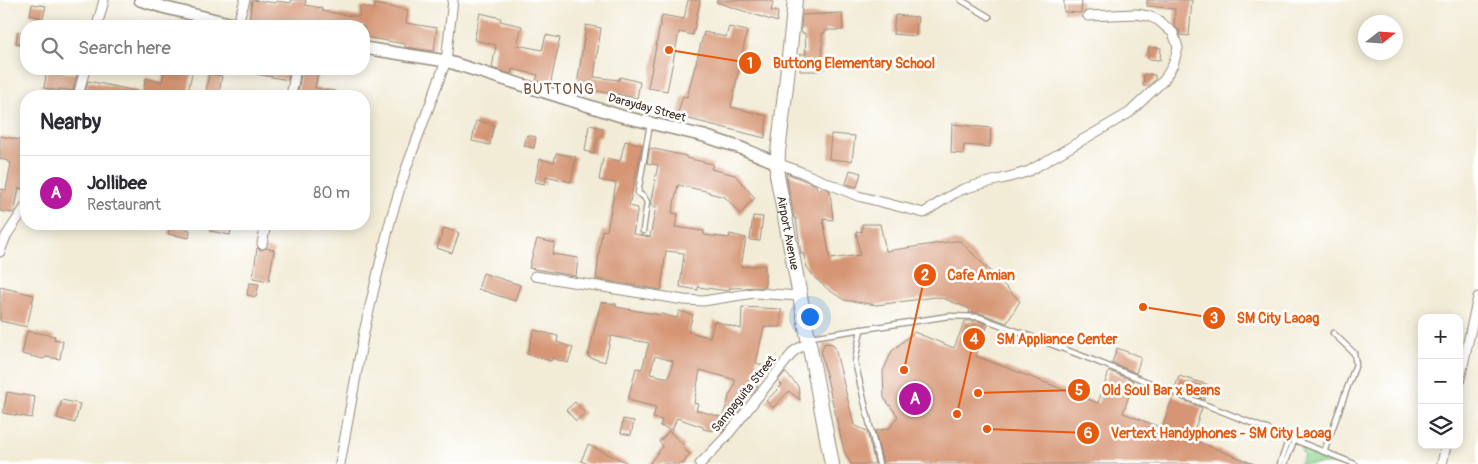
<!DOCTYPE html>
<meta charset="utf-8">
<style>
body{margin:0;font-family:Pangolin,sans-serif;background:#f7f7f7;color:#2b2b33}
.controls{position:absolute;right:15px;bottom:15px;display:grid;overflow:hidden;border-radius:10px;box-shadow:0 2px 12px #0003}
.controls button{width:45px;height:45px;display:grid;place-items:center;padding:0;border:0;border-bottom:1px solid #e1e1e2;background:#fff;color:#2b2b33;font:25px sans-serif}
.compass{position:absolute;left:1358px;top:15px;width:45px;height:45px;border-radius:50%;background:#fff;box-shadow:0 2px 12px #0003;rotate:73deg}
.you{position:absolute;left:809px;top:316px;width:18px;height:18px;margin:-12px;border:4px solid #fff;border-radius:50%;background:#1a73e8;box-shadow:0 0 0 8px #1a73e833}
.badge{display:grid;place-items:center;width:32px;height:32px;border-radius:50%;background:#b5179e;color:#fff;font-size:16px;font-weight:700}
.pin{position:absolute;translate:-50% -50%;border:2px solid #fff;box-shadow:0 1px 5px #0006}
.list{margin:0;padding:0;list-style:none}
h2{display:flex;justify-content:space-between;align-items:center;height:65px;margin:0;padding:0 20px;font-size:21px}
h2 small{font-size:16px;font-weight:400;color:#7c7c81}
.list li{display:grid;grid-template-columns:32px 1fr auto;gap:15px;align-items:center;box-sizing:border-box;height:75px;padding:0 20px;border-top:1px solid #e1e1e2}
.list b{display:block;font-size:19px;white-space:nowrap}
.list p{margin:0;font-size:16px;white-space:nowrap;color:#7c7c81}
.list em{font-size:16px;font-style:normal;color:#7c7c81}
.icon{flex:none;width:28px;height:28px;fill:none;stroke:currentColor;stroke-width:2;stroke-linecap:round;stroke-linejoin:round}
.map{position:relative;flex:none;width:1478px;height:464px;overflow:hidden}
.search{position:absolute;background:#fff;box-shadow:0 2px 12px #0003;left:20px;top:20px;width:350px;height:55px;display:flex;align-items:center;gap:12px;box-sizing:border-box;padding:0 18px;border-radius:20px;color:#7c7c81;font-size:19px}
.panel{position:absolute;background:#fff;box-shadow:0 2px 12px #0003;left:20px;top:90px;width:350px;height:140px;border-radius:20px}
.map>svg:first-child{display:block}
</style>
<div class="map">
<svg width="1478" height="464" viewBox="0 0 1478 464">
<rect width="100%" height="100%" fill="#fff"/>
<filter id="ink" filterUnits="userSpaceOnUse"><feTurbulence type="fractalNoise" baseFrequency=".02" numOctaves="2"/><feDisplacementMap in="SourceGraphic" scale="10" xChannelSelector="R" yChannelSelector="G"/><feConvolveMatrix kernelMatrix="1 2 1 2 8 2 1 2 1" color-interpolation-filters="sRGB"/></filter>
<filter id="wash" filterUnits="userSpaceOnUse"><feTurbulence type="fractalNoise" baseFrequency=".0096" numOctaves="4" result="noise"/><feDisplacementMap in="SourceGraphic" scale="20" xChannelSelector="R" yChannelSelector="G"/><feGaussianBlur stdDeviation="1.12" result="paint"/><feColorMatrix in="noise" values="0 0 0 0 0 0 0 0 0 0 0 0 0 0 0 0 0 1.4 0 .05"/><feComposite in="paint" operator="in"/></filter>
<g filter="url(#wash)">
<rect width="100%" height="100%" fill="#f2ecd7"/>
<polygon fill="#8fd894" stroke="#658159" points="1300,447 1345,464 1299,464 1304,456"/>
<g id="blocks">
<g fill="#d69675" fill-rule="evenodd">
<polygon points="252,0 276,3 276,1 291,3 291,0 306,0 305,5 322,8 322,11 359,17 361,6 374,9 375,4 408,10 406,23 437,28 434,51 405,47 405,44 364,37 364,26 272,26 273,25 249,21"/>
<polygon points="688,0 700,0 693,35 679,32 667,91 648,88 662,15 684,19"/>
<polygon points="717,0 767,0 773,2 771,11 778,12 777,22 716,2"/>
<polygon points="1064,0 1082,0 1081,13 1064,12"/>
<polygon points="1147,0 1192,0 1189,36 1180,35 1179,30 1174,26 1175,9 1147,6"/>
<polygon points="32,4 46,6 43,18 30,15"/>
<polygon points="480,13 501,18 500,21 522,26 517,45 542,50 546,35 560,38 550,86 536,81 538,75 512,69 511,74 492,68 496,45 474,40"/>
<polygon points="842,13 843,30 825,30 825,33 822,33 822,71 800,71 800,54 806,54 805,33 801,33 802,15"/>
<polygon points="895,15 918,17 916,36 893,34"/>
<polygon points="586,25 601,28 594,77 619,80 620,77 640,82 637,98 595,91 596,88 577,85"/>
<polygon points="729,27 747,31 731,107 767,116 765,138 677,116 683,96 687,97 704,32 726,37"/>
<polygon points="18,31 26,33 26,45 16,43"/>
<polygon points="1149,47 1161,48 1160,60 1148,59"/>
<polygon points="47,69 57,69 63,70 62,72 77,74 73,91 59,89 59,91 44,88"/>
<polygon points="164,69 193,69 187,96 142,96 146,78 162,82"/>
<polygon points="251,69 290,69 288,80 251,73"/>
<polygon points="302,69 318,71 315,88 335,91 335,96 297,96"/>
<polygon points="209,74 222,76 219,93 206,91"/>
<polygon points="1144,74 1155,75 1155,80 1148,86 1143,86"/>
<polygon points="88,81 141,92 141,96 84,96"/>
<polygon points="476,121 494,124 490,145 472,141"/>
<polygon points="952,124 991,128 990,147 964,145 963,154 951,153"/>
<polygon points="589,125 603,128 601,137 598,136 594,154 585,151"/>
<polygon points="831,134 855,136 852,161 829,159"/>
<polygon points="527,135 536,137 534,148 524,146"/>
<polygon points="0,136 26,141 26,190 19,188 14,213 0,211 0,189 6,190 11,163 9,163 9,161 0,159"/>
<polygon points="625,141 642,145 629,206 638,208 633,234 650,237 656,207 651,206 651,200 658,165 647,163 650,148 686,156 686,158 713,164 711,169 735,175 755,198 745,207 746,208 740,214 725,197 709,193 710,192 678,185 672,213 678,214 675,227 704,231 704,235 729,238 730,234 746,238 741,267 765,265 765,287 730,288 729,291 698,287 698,290 680,287 684,253 666,251 661,290 596,279 602,230 607,231 616,183 599,180 603,158 620,161"/>
<polygon points="556,153 576,157 571,182 546,176 545,184 535,182 540,159 554,162"/>
<polygon points="850,170 861,173 857,187 846,184"/>
<polygon points="786,173 816,185 817,190 824,188 830,191 833,220 823,219 830,259 860,255 856,231 862,232 862,224 880,224 886,251 955,241 960,241 1020,301 1007,323 980,313 969,313 970,309 945,299 936,297 877,305 844,300 829,290 814,277 807,267 803,253 801,254 796,218 794,218"/>
<polygon points="753,216 763,217 760,241 750,240"/>
<polygon points="212,224 232,224 230,235 210,231"/>
<polygon points="170,226 190,230 189,238 168,234"/>
<polygon points="444,228 459,233 452,253 437,248"/>
<polygon points="537,239 555,243 552,254 578,258 576,276 529,268"/>
<polygon points="257,248 261,250 266,248 274,250 269,281 253,278"/>
<polygon points="483,273 520,285 515,301 478,289"/>
<polygon points="249,283 259,284 256,297 247,295"/>
<polygon points="0,287 34,295 27,327 0,321"/>
<path d="M601,302L616,304V307L660,315L661,314L677,318L679,311L693,315L688,332L710,337L714,321L741,329L742,307L781,309V327H764L756,363L766,367L756,389L751,395L748,394L744,404L722,432L713,428L712,431L703,429V427L677,418L672,430L660,426L662,420L653,418L656,407L628,400L636,368L642,369L649,343L611,336L605,362L588,357ZM655,356L673,361L669,378L650,374ZM700,370L736,380L734,384L735,385L728,398L729,399L722,417L696,410L698,404L694,403Z"/>
<polygon points="965,321 978,321 988,325 976,356 1098,403 1109,371 1134,381 1123,413 1162,428 1173,396 1202,408 1191,439 1254,464 883,464 875,431 890,428 898,416 884,398 883,371 892,351 914,332 954,348"/>
<polygon points="534,330 558,336 557,342 573,348 568,363 552,358 551,361 527,354"/>
<polygon points="27,331 55,336 54,339 63,341 60,359 45,357 44,359 22,354"/>
<polygon points="827,343 833,344 835,348 854,425 867,431 875,464 851,464 844,451 821,353 824,344"/>
<polygon points="1117,348 1141,357 1136,373 1112,363"/>
<polygon points="785,372 798,386 800,400 789,391 773,408 766,401 782,385 778,381"/>
<polygon points="1179,376 1209,385 1204,400 1175,388"/>
<polygon points="7,392 35,397 32,418 3,413"/>
<polygon points="62,400 80,404 75,423 57,418"/>
<polygon points="575,402 585,413 576,421 566,410"/>
<polygon points="623,419 634,421 631,435 621,433"/>
<polygon points="669,431 685,446 683,448 690,454 683,464 649,464 663,446 659,442"/>
<polygon points="588,445 630,464 588,464 581,461"/>
</g>
</g>
</g>
<g filter="url(#ink)">
<use href="#blocks" fill-opacity="0" stroke="#968b7a" stroke-width="1"/>
<g fill="none" stroke-linecap="round" stroke-linejoin="round">
<g stroke="#968b7a" stroke-width="7">
<g id="service">
<polyline points="961,0 989,17"/>
<polyline points="643,231 647,202 644,197 638,193 650,124"/>
<polyline points="861,329 855,362 879,464"/>
<polyline points="811,337 949,316 979,317 1085,357 1355,464"/>
<polyline points="1324,452 1356,364 1354,353 1333,333"/>
<polyline points="1280,464 1289,438"/>
<polyline points="1285,464 1294,441"/>
</g>
</g>
<g stroke="#968b7a" stroke-width="11">
<g id="minor">
<polyline points="237,25 245,0"/>
<polyline points="97,26 104,0"/>
<polyline points="78,96 85,69"/>
<polyline points="291,96 296,69"/>
<path d="M777,163L801,172L858,196L924,213C936,205 948,196 961,190C983,182 1007,179 1029,171L1129,113L1164,80L1173,65L1178,48L1176,41L1173,33L1158,20L1148,16L1136,14L1088,16"/>
<polyline points="262,244 266,224"/>
<polyline points="0,252 6,236 26,206"/>
<polyline points="535,276 684,300 703,301 754,293 800,296"/>
<polyline points="1459,383 1478,297"/>
<polyline points="340,464 364,332 380,263 391,218 406,169 446,61 453,0"/>
<polyline points="700,464 726,437 794,351 809,342"/>
<polyline points="1442,464 1446,445"/>
</g>
</g>
<g stroke="#968b7a" stroke-width="14">
<g id="tertiary">
<polyline points="140,0 166,8 241,26"/>
<polyline points="364,48 446,61 621,116 704,136 741,148 777,163"/>
</g>
</g>
<g stroke="#968b7a" stroke-width="16">
<g id="primary">
<path id="s1" d="M795,0L786,86L778,152L777,175L832,464"/>
</g>
</g>
<use href="#service" stroke="#fff" stroke-width="4.5"/>
<use href="#minor" stroke="#fff" stroke-width="9"/>
<use href="#tertiary" stroke="#fff" stroke-width="11"/>
<use href="#primary" stroke="#fff" stroke-width="14"/>
</g>
</g>
<g text-anchor="middle" dominant-baseline="central" stroke-width="5" stroke-linejoin="round" paint-order="stroke">
<g font-size="12" fill="#3b2a1e" stroke="#fff">
<text transform="translate(647 108) rotate(15)">Darayday Street</text>
<text stroke="none"><textPath href="#s1" startOffset="235">Airport Avenue</textPath></text>
<text transform="translate(744 394) rotate(-51)">Sampaguita Street</text>
</g>
<g font-size="15" letter-spacing="1" fill="#71503c" stroke="#fff">
<text x="559" y="89">BUTTONG</text>
</g>
</g>
<path fill="none" stroke="#e8590c" stroke-width="2" d="M669 50L750 63M904 370L925 275M1143 307L1214 318M957 414L974 339M978 393L1079 390M987 429L1088 433"/>
<g fill="#e8590c" stroke="#fff" stroke-width="2">
<circle cx="669" cy="50" r="5"/>
<circle cx="904" cy="370" r="5"/>
<circle cx="1143" cy="307" r="5"/>
<circle cx="957" cy="414" r="5"/>
<circle cx="978" cy="393" r="5"/>
<circle cx="987" cy="429" r="5"/>
<circle cx="750" cy="63" r="12"/>
<circle cx="925" cy="275" r="12"/>
<circle cx="1214" cy="318" r="12"/>
<circle cx="974" cy="339" r="12"/>
<circle cx="1079" cy="390" r="12"/>
<circle cx="1088" cy="433" r="12"/>
</g>
<g font-size="15" text-anchor="middle" font-weight="bold" fill="#fff">
<text x="750" y="68">1</text>
<text x="925" y="280">2</text>
<text x="1214" y="323">3</text>
<text x="974" y="344">4</text>
<text x="1079" y="395">5</text>
<text x="1088" y="438">6</text>
</g>
<g font-size="14" text-anchor="middle" font-weight="bold" fill="#e8590c" stroke="#fff" stroke-width="5" stroke-linejoin="round" paint-order="stroke">
<text x="854" y="68">Buttong Elementary School</text>
<text x="981" y="280">Cafe Amian</text>
<text x="1278" y="323">SM City Laoag</text>
<text x="1057" y="344">SM Appliance Center</text>
<text x="1161" y="395">Old Soul Bar x Beans</text>
<text x="1221" y="438">Vertext Handyphones - SM City Laoag</text>
</g>
</svg>
<div class="controls">
<button>+</button>
<button>−</button>
<button><svg class="icon" aria-label="layers" viewBox="0 0 24 24"><path d="M12 4l9 5-9 5-9-5zM3 14l9 5 9-5"/></svg></button>
</div>
<svg class="compass" viewBox="-18 -18 36 36"><path d="M0-13l5 13h-10z" fill="#e53935"/><path d="M0 13l5-13h-10z" fill="#7c7c81"/></svg>
<div class="you"></div>
<div class="pin badge" style="left:915px;top:399px">A</div>
<div class="search"><svg class="icon" aria-label="search" viewBox="0 0 24 24"><circle cx="10" cy="10" r="6"/><path d="M15 15l6 6"/></svg>Search here</div>
<section class="panel">
<h2>Nearby<small></small></h2>
<ul class="list">
<li><span class="badge">A</span><div><b>Jollibee</b><p>Restaurant</p></div><em>80 m</em></li>
</ul>
</section>
</div>
